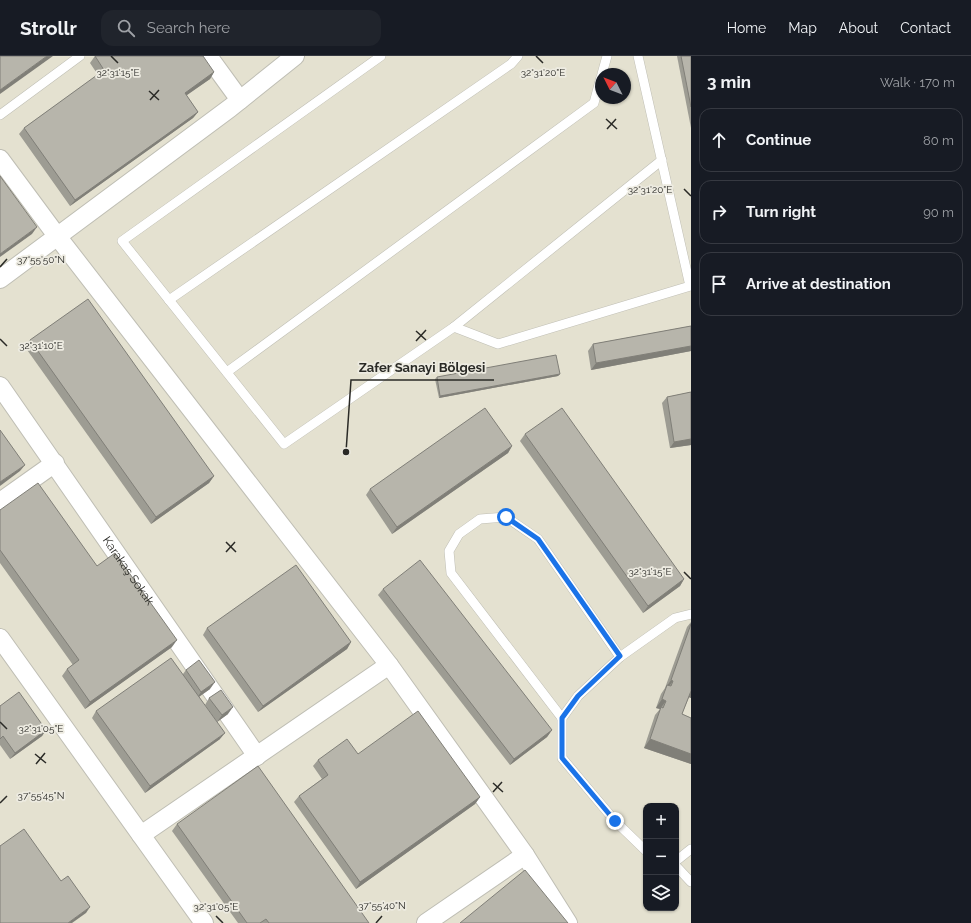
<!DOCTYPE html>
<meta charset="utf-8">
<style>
body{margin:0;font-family:Raleway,sans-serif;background:#20242c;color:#f1f3f6}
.controls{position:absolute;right:12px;bottom:12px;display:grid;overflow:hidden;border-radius:8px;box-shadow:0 1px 3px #0004}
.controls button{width:36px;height:36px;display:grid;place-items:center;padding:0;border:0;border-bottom:1px solid #363941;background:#171b24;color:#f1f3f6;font:20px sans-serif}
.compass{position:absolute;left:595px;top:12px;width:36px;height:36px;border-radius:50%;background:#171b24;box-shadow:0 1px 3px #0004;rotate:312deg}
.stop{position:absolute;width:12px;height:12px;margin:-9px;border:3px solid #1a73e8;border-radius:50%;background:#fff}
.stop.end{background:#1a73e8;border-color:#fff;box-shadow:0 1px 4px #0008}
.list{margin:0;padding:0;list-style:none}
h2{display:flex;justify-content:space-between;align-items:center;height:52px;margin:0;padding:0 16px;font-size:17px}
h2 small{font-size:13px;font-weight:400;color:#9ea1a6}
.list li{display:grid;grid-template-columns:26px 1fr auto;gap:12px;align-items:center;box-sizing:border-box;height:64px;margin:0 8px 8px;padding:0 8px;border:1px solid #363941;border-radius:12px}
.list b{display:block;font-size:15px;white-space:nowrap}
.list em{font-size:13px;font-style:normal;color:#9ea1a6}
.icon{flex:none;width:22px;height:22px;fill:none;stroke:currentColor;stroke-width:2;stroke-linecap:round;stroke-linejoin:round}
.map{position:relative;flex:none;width:691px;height:867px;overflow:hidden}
header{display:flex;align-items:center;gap:24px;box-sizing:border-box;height:56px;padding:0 20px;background:#171b24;border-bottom:1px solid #363941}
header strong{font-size:19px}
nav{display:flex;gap:22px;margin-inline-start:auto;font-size:14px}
.search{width:280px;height:36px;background:#20242c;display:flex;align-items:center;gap:10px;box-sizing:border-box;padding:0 14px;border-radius:12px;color:#9ea1a6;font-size:15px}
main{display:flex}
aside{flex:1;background:#171b24}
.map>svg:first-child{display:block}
</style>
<header>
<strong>Strollr</strong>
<div class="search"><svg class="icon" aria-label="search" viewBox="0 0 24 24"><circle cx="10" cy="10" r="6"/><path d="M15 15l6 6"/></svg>Search here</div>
<nav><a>Home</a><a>Map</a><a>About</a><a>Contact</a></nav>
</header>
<main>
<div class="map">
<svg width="691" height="867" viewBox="0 0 691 867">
<rect width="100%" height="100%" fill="#edebe1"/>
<path fill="#e4e1d0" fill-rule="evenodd" d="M0,0H691V867H0ZM601,18H625V42H601ZM646,750H676V852H646Z"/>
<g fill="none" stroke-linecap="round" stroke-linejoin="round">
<g stroke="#bfbeb4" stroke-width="10">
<g id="lane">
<polyline points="381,0 122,185 284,388 454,271 498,288 690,230 638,0"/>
<polyline points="602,18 607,0"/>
<polyline points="0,59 80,0"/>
<polyline points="169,244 511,8 518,0"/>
<polyline points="454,271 662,104"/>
<polyline points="227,316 594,47 601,21"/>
<polyline points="562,662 451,517 449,495 459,478 480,463 506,461 538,483 620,601"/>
<polyline points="646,795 615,765 562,702 562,662 578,640 620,601 675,562 691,558"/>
<polyline points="676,805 691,793"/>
<polyline points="676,810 691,826"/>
</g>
</g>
<g stroke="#bfbeb4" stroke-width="20">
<g id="street">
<polyline points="208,0 240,44"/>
<polyline points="0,103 57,180 389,609 525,799 568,867"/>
<polyline points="0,223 230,52 295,0"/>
<path id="s1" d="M0,330L257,700"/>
<polyline points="0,446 55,407"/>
<polyline points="0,582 204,867"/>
<polyline points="141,779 389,609"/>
<polyline points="426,867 525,799"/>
</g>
</g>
<use href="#lane" stroke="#fff" stroke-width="9"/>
<use href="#street" stroke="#fff" stroke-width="18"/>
</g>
<g fill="#9d9c93">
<polygon points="95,0 214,16 210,23 186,39 198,56 193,62 70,150 19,78 24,72 98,19 90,7"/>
<polygon points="677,0 691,0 691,72"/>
<polygon points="691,270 691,295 591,314 588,295 593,288"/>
<polygon points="30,284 214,420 209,427 151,468 25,291"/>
<polygon points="560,318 558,320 439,342 435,323 437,321"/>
<polygon points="691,336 691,389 670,392 662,347 667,341"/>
<polygon points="525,378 684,523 680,530 643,557 520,385"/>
<polygon points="512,390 508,397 392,478 366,439 370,433"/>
<polygon points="0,454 97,510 172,591 85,653 62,620 67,613 73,609 0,507"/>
<polygon points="383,533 552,674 547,681 510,709 378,539"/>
<polygon points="691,566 691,642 689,641 682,658 691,662 691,708 644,692 655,659 660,653 656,652 661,638 665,632 687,571"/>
<polygon points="207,572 351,586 347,593 258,656 203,579"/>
<polygon points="186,614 210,633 199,641 220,683 145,737 92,662 96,655 183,618"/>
<polygon points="209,642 228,658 217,666 205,649"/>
<polygon points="0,650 46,674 42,680 10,703 0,689"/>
<polygon points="358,698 480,741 475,748 356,833 294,746 299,740 322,723 313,710 318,704"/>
<polygon points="177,768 369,867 238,867 172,775"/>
</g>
<g fill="#807f78">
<polygon points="47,0 53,0 0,38 0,34"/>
<polygon points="214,16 210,23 180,44 185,37"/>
<polygon points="198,56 193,62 70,150 75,144"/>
<polygon points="37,171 32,178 0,201 0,198"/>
<polygon points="691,290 691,295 591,314 596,307"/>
<polygon points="560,318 558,320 439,342 440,340"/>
<polygon points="691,383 691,389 670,392 674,386"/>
<polygon points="512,390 508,397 392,478 397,471"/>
<polygon points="25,409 20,415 0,430 0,426"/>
<polygon points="214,420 209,427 151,468 156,461"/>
<polygon points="684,523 680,530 643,557 648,550"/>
<polygon points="177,584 172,591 85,653 90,646"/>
<polygon points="351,586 347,593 258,656 263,650"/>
<polygon points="671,624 673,625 667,633 667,630"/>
<polygon points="215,626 210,633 197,642 201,636"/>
<polygon points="691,633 691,642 686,640"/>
<polygon points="662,643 666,645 660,653 656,652"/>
<polygon points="233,651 228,658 217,666 222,659"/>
<polygon points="46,674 42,680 10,703 15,697"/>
<polygon points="552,674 547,681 510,709 514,703"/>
<polygon points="225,677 220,683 145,737 150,730"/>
<polygon points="650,683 691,698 691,708 644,692"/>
<polygon points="480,741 475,748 356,833 360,826"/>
<polygon points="90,851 86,857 72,867 68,867"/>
</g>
<g fill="#b7b5ab" stroke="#807f78">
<polygon points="0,0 47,0 0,34"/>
<polygon points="95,0 203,0 214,16 185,37 198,56 75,144 24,72 104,14"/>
<polygon points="681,0 691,0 691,51"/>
<polygon points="0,120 37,171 0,198"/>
<polygon points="88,243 214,420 156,461 30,284"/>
<polygon points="691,270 691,290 596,307 593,288"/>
<polygon points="556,299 560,318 440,340 437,321"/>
<polygon points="691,336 691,383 674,386 667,341"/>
<polygon points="485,352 512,390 397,471 370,433"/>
<polygon points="562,352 684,523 648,550 525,378"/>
<polygon points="0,374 25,409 0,426"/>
<polygon points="38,427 97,510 115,497 177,584 90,646 67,613 79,604 0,494 0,454"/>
<polygon points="420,504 552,674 514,703 383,533"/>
<polygon points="296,509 351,586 263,650 207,572"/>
<polygon points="691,568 691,635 682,658 691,662 691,698 650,683 661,651 663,652 666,645 662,643 667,629 671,630 673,625 671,624"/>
<polygon points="171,602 225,677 150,730 96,655"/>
<polygon points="199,604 215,626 201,636 186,614"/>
<polygon points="221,634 233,651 222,659 209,642"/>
<polygon points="19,636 46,674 15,697 3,680 0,683 0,650"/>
<polygon points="418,655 480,741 360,826 299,740 328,719 318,704 347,683 358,698"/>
<polygon points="258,710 369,867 269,867 266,863 260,867 247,867 177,768"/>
<polygon points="24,773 61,825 68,820 90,851 68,867 0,867 0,790"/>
<polygon points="525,814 568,867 460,867"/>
</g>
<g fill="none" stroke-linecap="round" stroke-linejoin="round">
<polyline stroke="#1a73e8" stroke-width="5" points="506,461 538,483 620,600 578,640 562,662 562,702 615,765"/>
</g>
<path fill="none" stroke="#2a2a26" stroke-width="1.5" d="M111,0L118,7M536,0L543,7M149,35L159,44M150,44L159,34M606,63L617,73M607,73L616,63M684,133L691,140M0,211L7,203M416,275L426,284M0,283L7,290M416,285L426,274M226,486L236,496M226,496L235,486M684,516L691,523M0,666L7,673M35,698L46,707M36,708L45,697M493,727L503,736M493,736L502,726M0,747L7,740M216,860L223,867M376,867L382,860"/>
<g text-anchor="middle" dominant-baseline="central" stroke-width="3.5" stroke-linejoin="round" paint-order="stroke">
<g font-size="12" fill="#2a2a26" stroke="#edebe1">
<text stroke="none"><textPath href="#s1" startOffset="225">Karakaş Sokak</textPath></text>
</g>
</g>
<g font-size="10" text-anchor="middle" fill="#2a2a26" stroke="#edebe1" stroke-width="3.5" stroke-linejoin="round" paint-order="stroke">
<text x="118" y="20">32°31'15"E</text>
<text x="543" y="20">32°31'20"E</text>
<text x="650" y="137">32°31'20"E</text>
<text x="41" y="207">37°55'50"N</text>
<text x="41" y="293">32°31'10"E</text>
<text x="650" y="519">32°31'15"E</text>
<text x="41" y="676">32°31'05"E</text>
<text x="41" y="743">37°55'45"N</text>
<text x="382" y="853">37°55'40"N</text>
<text x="216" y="854">32°31'05"E</text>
</g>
<path fill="none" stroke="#2a2a26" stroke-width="1.5" d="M346 396L351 324H494"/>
<circle fill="#2a2a26" stroke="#edebe1" stroke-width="1.5" cx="346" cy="396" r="4"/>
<g font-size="13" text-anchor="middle" font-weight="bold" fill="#2a2a26" stroke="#edebe1" stroke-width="3.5" stroke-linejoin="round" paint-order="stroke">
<text x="422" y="316">Zafer Sanayi Bölgesi</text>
</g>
</svg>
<div class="controls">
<button>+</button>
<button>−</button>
<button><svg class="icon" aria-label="layers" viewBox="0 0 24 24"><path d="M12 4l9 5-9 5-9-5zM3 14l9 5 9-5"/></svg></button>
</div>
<svg class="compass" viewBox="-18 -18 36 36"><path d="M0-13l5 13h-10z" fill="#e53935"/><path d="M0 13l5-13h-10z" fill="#9ea1a6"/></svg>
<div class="stop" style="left:506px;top:461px"></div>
<div class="stop end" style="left:615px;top:765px"></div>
</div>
<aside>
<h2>3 min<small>Walk · 170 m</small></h2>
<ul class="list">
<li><svg class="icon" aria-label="ahead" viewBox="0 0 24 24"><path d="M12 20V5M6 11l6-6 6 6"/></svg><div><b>Continue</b></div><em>80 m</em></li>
<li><svg class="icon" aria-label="right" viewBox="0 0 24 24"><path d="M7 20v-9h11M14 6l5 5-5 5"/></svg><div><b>Turn right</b></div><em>90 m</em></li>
<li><svg class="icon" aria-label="arrive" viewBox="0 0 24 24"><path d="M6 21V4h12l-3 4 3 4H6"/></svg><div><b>Arrive at destination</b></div></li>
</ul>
</aside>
</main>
